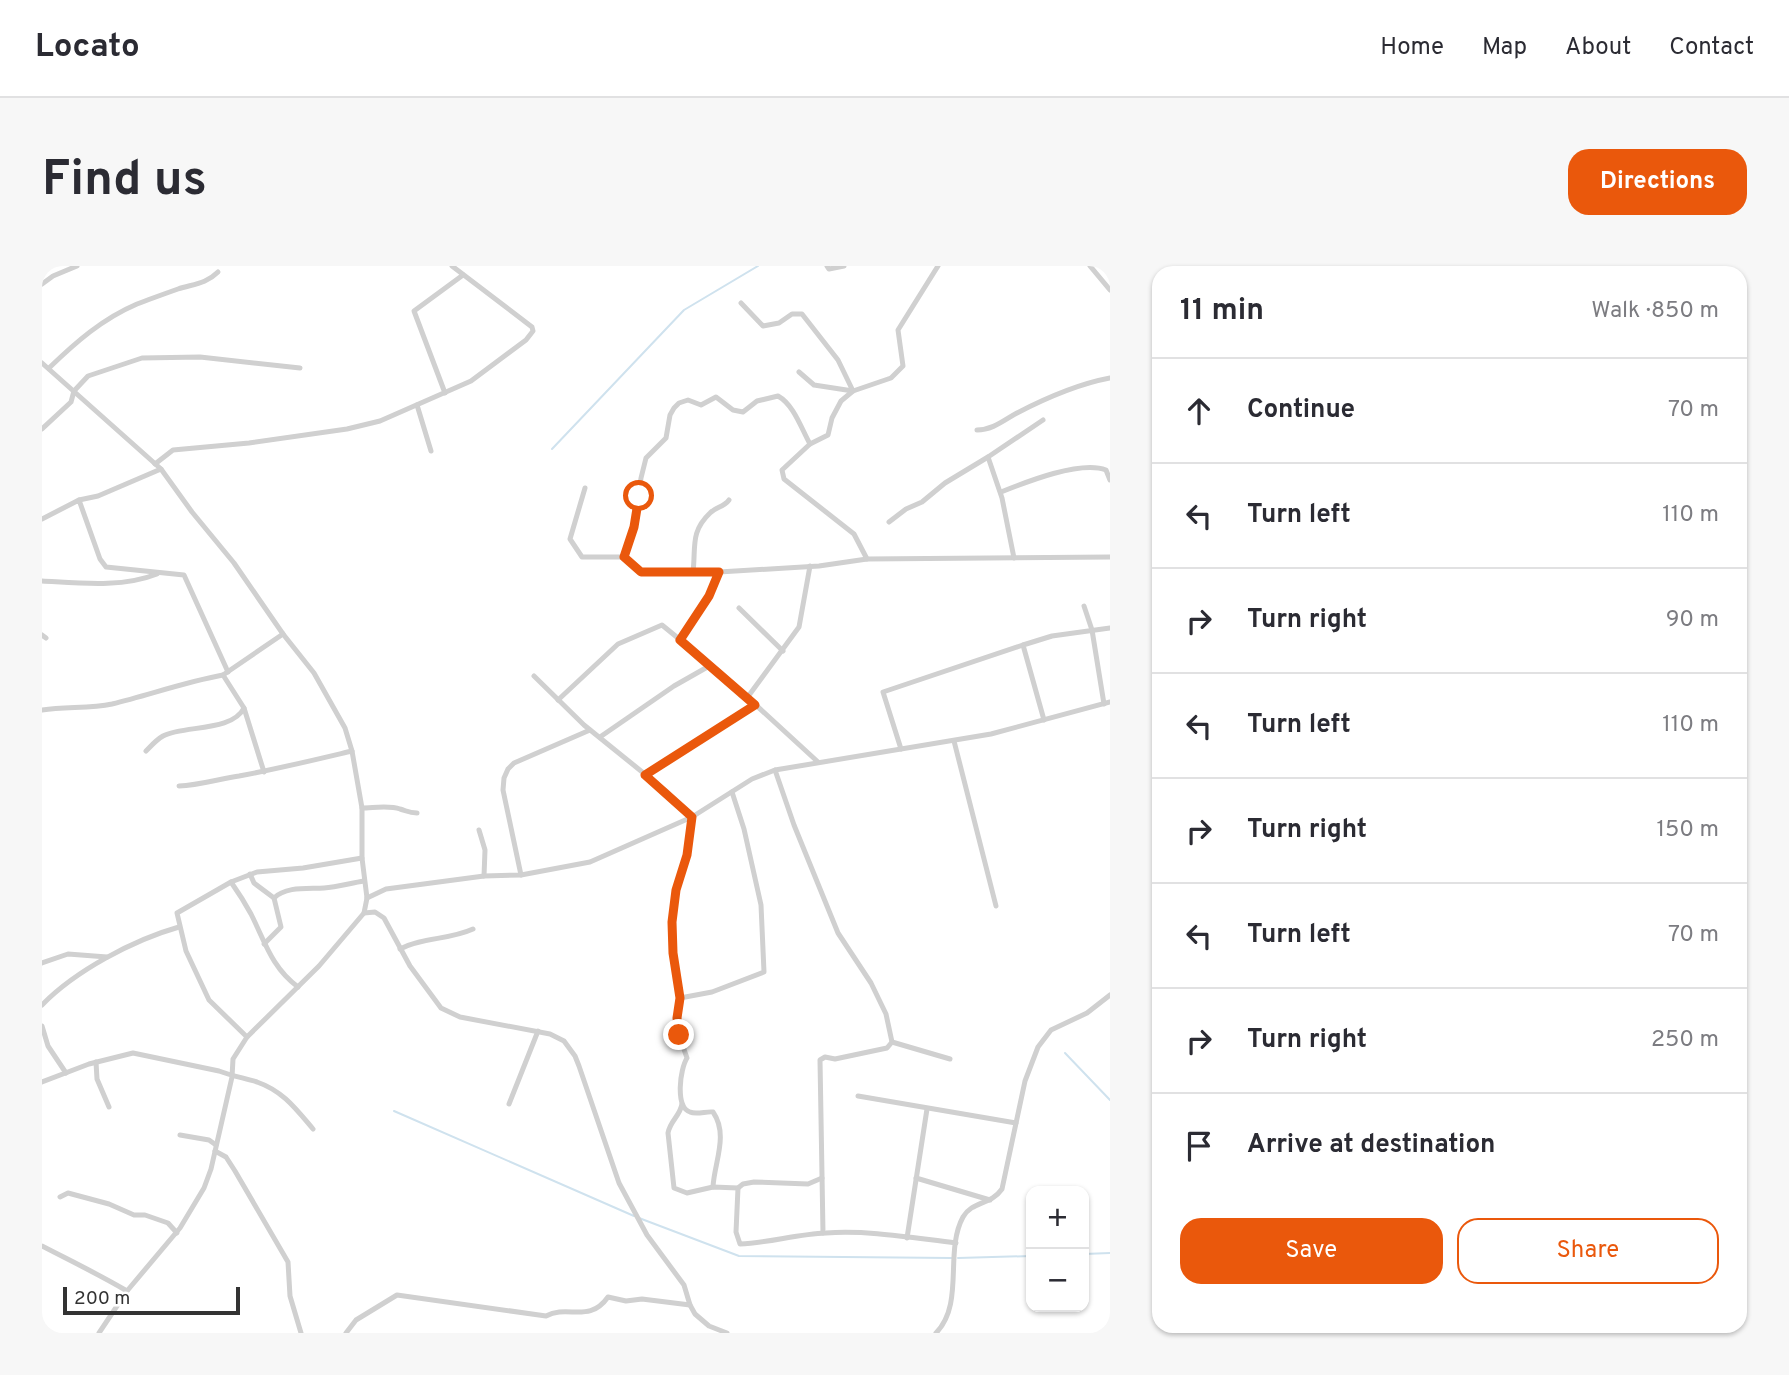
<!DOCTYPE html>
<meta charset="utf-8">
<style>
body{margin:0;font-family:Overpass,sans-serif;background:#f7f7f7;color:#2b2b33}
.controls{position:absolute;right:21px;bottom:21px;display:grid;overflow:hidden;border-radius:14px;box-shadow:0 2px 5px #0004}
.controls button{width:63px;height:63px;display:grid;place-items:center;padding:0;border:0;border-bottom:2px solid #e1e1e2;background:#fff;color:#2b2b33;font:35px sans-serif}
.scale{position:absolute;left:21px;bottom:18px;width:177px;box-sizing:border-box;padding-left:7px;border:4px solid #333;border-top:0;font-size:19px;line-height:24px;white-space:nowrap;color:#333;-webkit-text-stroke:5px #fff;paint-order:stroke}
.stop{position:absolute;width:21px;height:21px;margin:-16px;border:5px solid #ea580c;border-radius:50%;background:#fff}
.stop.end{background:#ea580c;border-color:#fff;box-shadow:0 2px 7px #0008}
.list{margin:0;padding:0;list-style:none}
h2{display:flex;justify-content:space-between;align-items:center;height:91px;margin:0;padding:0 28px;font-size:30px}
h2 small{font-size:23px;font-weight:400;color:#7c7c81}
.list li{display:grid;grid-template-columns:46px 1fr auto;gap:21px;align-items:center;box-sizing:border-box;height:105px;padding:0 28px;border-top:2px solid #e1e1e2}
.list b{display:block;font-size:26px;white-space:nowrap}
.list em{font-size:23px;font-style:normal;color:#7c7c81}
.actions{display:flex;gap:14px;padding:21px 28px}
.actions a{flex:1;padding:16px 0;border:2px solid #ea580c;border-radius:21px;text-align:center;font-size:24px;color:#ea580c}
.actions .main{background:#ea580c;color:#fff}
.icon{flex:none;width:38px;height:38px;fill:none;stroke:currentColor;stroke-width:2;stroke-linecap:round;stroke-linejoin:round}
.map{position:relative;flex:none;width:1068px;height:1067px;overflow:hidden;border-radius:21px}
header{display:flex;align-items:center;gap:42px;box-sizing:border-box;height:98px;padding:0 35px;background:#fff;border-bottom:2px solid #e1e1e2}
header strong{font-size:33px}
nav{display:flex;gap:38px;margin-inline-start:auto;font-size:24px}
.intro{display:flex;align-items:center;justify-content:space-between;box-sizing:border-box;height:168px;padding:0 42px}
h1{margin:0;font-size:49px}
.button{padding:18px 32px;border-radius:21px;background:#ea580c;color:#fff;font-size:24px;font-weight:700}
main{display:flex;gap:42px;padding:0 42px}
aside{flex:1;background:#fff;border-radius:21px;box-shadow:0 2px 5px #0004}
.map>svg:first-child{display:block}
</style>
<header>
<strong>Locato</strong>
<nav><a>Home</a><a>Map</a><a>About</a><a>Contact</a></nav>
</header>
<div class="intro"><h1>Find us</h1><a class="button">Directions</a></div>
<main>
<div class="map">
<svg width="1068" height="1067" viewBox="0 0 1068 1067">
<rect width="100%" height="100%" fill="#fff"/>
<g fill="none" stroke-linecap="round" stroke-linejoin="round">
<g stroke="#cfe2ee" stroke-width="2">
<polyline points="510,183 642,44 716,0"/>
<polyline points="1023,787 1068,834"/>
<polyline points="352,845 592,950"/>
<polyline points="597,952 697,990 910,992"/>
<polyline points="1042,988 1068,987"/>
<polyline points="916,992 989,990"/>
</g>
<g stroke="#d0d0d0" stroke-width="5">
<polyline points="785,0 787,3 802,0"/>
<polyline points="1048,0 1068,24"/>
<polyline points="0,18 11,10 35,0"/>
<polyline points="699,37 721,60 737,57 750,48 760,48 796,94 811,125 772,119 757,106"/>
<polyline points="0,97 119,203 150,246 192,297 241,368 272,407 303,462 310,485 320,542 320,592 325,632 322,647 277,700 205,771 191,793 190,811 169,903 162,922 138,962 85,1025 57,1067"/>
<path d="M7,102C34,76 60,53 95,38C108,33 122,28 136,23C151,18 164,18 176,6"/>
<polyline points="403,127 372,45 421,9"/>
<polyline points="375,139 389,185"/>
<polyline points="0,163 29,136 32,125 46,110 100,92 158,91 258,102"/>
<path d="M935,164C951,164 962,154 975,147C1004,132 1036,118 1068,112"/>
<polyline points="113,198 131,184 207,177 305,163 338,155 429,115 484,74 491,65 490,61 410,0"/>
<polyline points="543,222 528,273 540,291 582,291 599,305 677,306 777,300 825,293 1068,291"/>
<path d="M959,226C984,216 1039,194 1064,204L1068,214"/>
<polyline points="37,234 56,230 119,203"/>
<polyline points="0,253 37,234 58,293 64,301 142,309 186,406"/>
<polyline points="847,256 864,243 880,236 903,217 946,191"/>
<path d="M582,291L592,261L599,212L604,192L624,172L628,149L632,142L637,137L646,134L659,139L674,131L691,144L701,146L715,135L736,130C752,139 759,162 768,178"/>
<polyline points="972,292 960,232 946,191 1001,154"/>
<polyline points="825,293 812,268 742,213 740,204 768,178 786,169 790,152 799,135 811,125 849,112 861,100 856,64 896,0"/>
<path d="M651,306C654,281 648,266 668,247C674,241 682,241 687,234"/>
<path d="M0,315C37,317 80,322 115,308"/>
<polyline points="1042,340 1050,364 1062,438"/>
<polyline points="697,342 741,385"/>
<polyline points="0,369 4,372"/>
<polyline points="638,374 667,330 677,306"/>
<path d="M492,410L542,459L625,526L650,551L645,589L634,624L630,656L631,687L638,732L635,752L637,769L645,792C638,803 633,841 648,846C654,849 665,845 671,846C687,869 672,897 671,921"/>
<polyline points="705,432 757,361 768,300"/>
<polyline points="516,434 576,378 620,359 680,408 776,496"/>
<polyline points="202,442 222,506"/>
<path d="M0,444C23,440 47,443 70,438C107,429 143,416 181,409"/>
<polyline points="1002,454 981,379 1010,370 1068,362"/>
<polyline points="558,471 632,420 669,399"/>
<polyline points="912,475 954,640"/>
<polyline points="859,483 841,426 981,379"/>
<path d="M104,485C109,480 114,474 121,470C142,459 190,466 202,442L181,409L241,368"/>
<polyline points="733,504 752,559 796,667 829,717 844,748 850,776 845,782 793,793 783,791 778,794 781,967"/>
<polyline points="603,509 713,439"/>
<path d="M137,520C158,519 176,513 197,510C235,503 272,494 310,485"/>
<path d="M320,542C331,542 347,539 358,543C365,545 367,547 375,547"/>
<polyline points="437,564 443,584 442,610"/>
<polyline points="208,608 212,617 232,632"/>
<polyline points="479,609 461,524 462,512 466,503 472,497 548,464"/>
<path d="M189,616C196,626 203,637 209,648C223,676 230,702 256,721"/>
<polyline points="325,632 344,623 442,610 479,609 548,596 650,551 710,513 733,504 949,468 1068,436"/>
<polyline points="322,647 333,646 342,652 368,700 399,742 418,751 508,768 522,775 533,790 537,800 577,917 605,969 642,1019 648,1039 653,1048 667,1060 685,1067"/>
<path d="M222,678L239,661L232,632C244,620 266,623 282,622C295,621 309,617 322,615"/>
<path d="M358,683C381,671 407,674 431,663"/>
<polyline points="0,697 26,688 65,691"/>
<polyline points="638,732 670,726 722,706 719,639 702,563 690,526"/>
<path d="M0,739C33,705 91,674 137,661"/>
<polyline points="0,760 6,780 24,807"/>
<polyline points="205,771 167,734 144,685 135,647 189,616 215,606 261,602 320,592"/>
<polyline points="850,776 908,793"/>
<polyline points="54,796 55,813 67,841"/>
<path d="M0,816L47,798L91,787L177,805C190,810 202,812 215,816C241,825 254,843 271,863"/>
<polyline points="816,830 974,857"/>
<polyline points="467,838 496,765"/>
<path d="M640,838C638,850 628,855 626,867L632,922L645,927L671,921L696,922L701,918L712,916L766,918L780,912"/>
<polyline points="138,869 167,874 174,879"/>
<polyline points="173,885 184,891 193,905 246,996 248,1030 259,1067"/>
<polyline points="874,912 948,934"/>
<path d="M696,922L694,966L698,978C727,977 755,968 784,967C827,964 871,972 914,977"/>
<polyline points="18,931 26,927 67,938 92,949 103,949 126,957 135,967"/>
<polyline points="865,972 885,843"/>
<path d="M0,980C29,995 58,1009 85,1025"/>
<path d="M304,1067L314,1054L355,1029L504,1050C526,1038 547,1058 566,1031L584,1035L600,1033L648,1039"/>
<path d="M894,1067C923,1037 902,986 921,951C930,935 949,939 960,923L983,815L996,781L1009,764L1045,747L1068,729"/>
</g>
</g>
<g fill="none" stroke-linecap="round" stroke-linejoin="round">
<polyline stroke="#ea580c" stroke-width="9" points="597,230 592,261 582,291 599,306 677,306 667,330 638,374 713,439 603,509 650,551 645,589 634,624 630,656 631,687 638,732 635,752 637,769"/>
</g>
</svg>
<div class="controls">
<button>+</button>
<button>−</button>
</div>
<div class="scale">200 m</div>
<div class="stop" style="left:597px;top:230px"></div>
<div class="stop end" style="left:637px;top:769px"></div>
</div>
<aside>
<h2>11 min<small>Walk · 850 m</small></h2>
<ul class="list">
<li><svg class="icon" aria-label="ahead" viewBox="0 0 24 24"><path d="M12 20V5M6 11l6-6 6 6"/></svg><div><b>Continue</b></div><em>70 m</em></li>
<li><svg class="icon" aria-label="left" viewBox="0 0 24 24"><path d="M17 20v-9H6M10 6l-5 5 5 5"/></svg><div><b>Turn left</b></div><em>110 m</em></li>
<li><svg class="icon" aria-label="right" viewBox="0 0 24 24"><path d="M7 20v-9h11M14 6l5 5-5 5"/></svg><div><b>Turn right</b></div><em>90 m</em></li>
<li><svg class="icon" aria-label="left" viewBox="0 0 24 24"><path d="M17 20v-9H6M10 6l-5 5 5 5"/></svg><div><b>Turn left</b></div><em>110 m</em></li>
<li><svg class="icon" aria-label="right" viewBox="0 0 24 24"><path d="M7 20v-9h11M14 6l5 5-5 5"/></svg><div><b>Turn right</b></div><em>150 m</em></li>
<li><svg class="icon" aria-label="left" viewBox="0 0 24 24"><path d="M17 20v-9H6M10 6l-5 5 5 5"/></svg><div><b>Turn left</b></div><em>70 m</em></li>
<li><svg class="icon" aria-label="right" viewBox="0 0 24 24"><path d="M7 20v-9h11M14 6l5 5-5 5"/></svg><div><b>Turn right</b></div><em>250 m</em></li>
<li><svg class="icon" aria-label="arrive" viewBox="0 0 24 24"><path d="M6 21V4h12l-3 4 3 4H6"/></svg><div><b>Arrive at destination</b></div></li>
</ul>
<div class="actions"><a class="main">Save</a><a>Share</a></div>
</aside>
</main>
